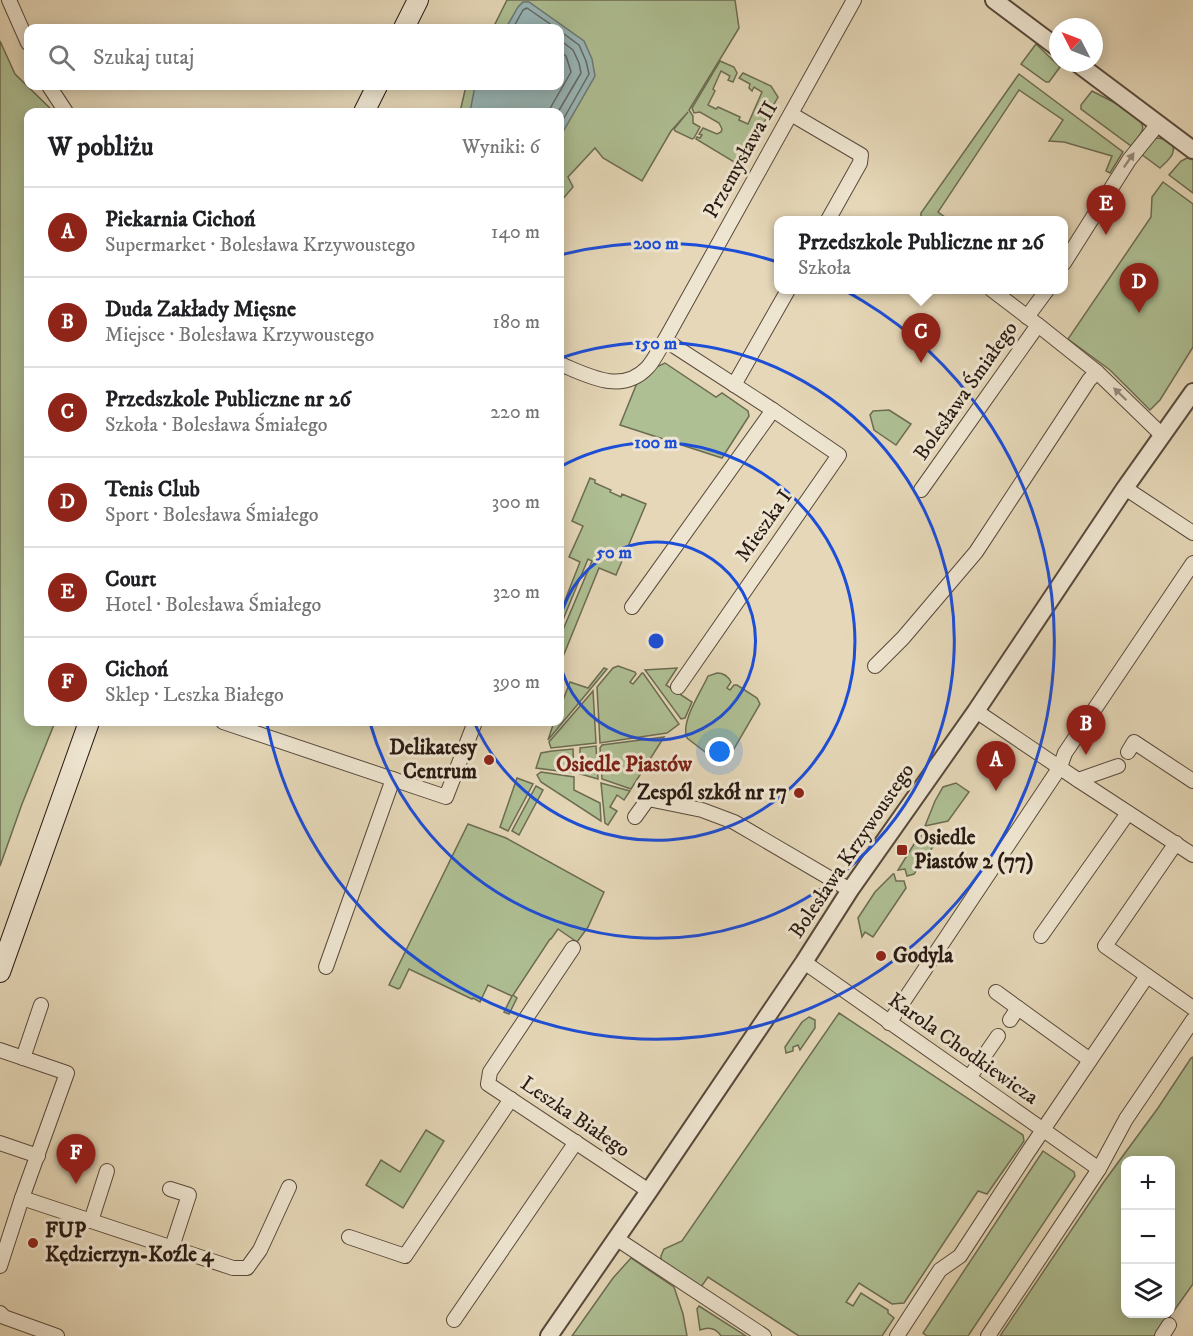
<!DOCTYPE html>
<html lang="pl">
<meta charset="utf-8">
<style>
body{margin:0;font-family:"IM FELL DW Pica",serif;background:#f2f2f2;color:#202124}
.controls{position:absolute;right:18px;bottom:18px;display:grid;overflow:hidden;border-radius:12px;box-shadow:0 3px 15px #0003}
.controls button{width:54px;height:54px;display:grid;place-items:center;padding:0;border:0;border-bottom:2px solid #e0e0e0;background:#fff;color:#202124;font:30px sans-serif}
.compass{position:absolute;left:1049px;top:18px;width:54px;height:54px;border-radius:50%;background:#fff;box-shadow:0 3px 15px #0003;rotate:312deg}
.you{position:absolute;left:720px;top:752px;width:21px;height:21px;margin:-15px;border:4px solid #fff;border-radius:50%;background:#1a73e8;box-shadow:0 0 0 9px #1a73e833}
.badge{display:grid;place-items:center;width:39px;height:39px;border-radius:50%;background:#8f2418;color:#fff;font-size:20px;font-weight:700}
.pin{position:absolute;translate:-50% -50px;filter:drop-shadow(0 2px 3px #0008)}
.pin::after{content:'';position:absolute;top:32px;width:21px;height:18px;background:inherit;clip-path:polygon(0 0,100% 0,50% 100%)}
.popup{position:absolute;left:774px;top:216px;width:294px;height:78px;box-sizing:border-box;display:grid;place-content:center;border-radius:12px;background:#fff;filter:drop-shadow(0 2px 4px #0005);font-size:20px;white-space:nowrap;color:#757577}
.popup b{font-size:22px;color:#202124}
.popup::after{content:'';position:absolute;left:50%;top:100%;margin-left:-12px;border:12px solid transparent;border-top-color:#fff}
.list{margin:0;padding:0;list-style:none}
h2{display:flex;justify-content:space-between;align-items:center;height:78px;margin:0;padding:0 24px;font-size:26px}
h2 small{font-size:20px;font-weight:400;color:#757577}
.list li{display:grid;grid-template-columns:39px 1fr auto;gap:18px;align-items:center;box-sizing:border-box;height:90px;padding:0 24px;border-top:2px solid #e0e0e0}
.list b{display:block;font-size:22px;white-space:nowrap}
.list p{margin:0;font-size:20px;white-space:nowrap;color:#757577}
.list em{font-size:20px;font-style:normal;color:#757577}
.icon{flex:none;width:33px;height:33px;fill:none;stroke:currentColor;stroke-width:2;stroke-linecap:round;stroke-linejoin:round}
.map{position:relative;flex:none;width:1193px;height:1336px;overflow:hidden}
.search{position:absolute;background:#fff;box-shadow:0 3px 15px #0003;left:24px;top:24px;width:540px;height:66px;display:flex;align-items:center;gap:15px;box-sizing:border-box;padding:0 21px;border-radius:12px;color:#757577;font-size:22px}
.panel{position:absolute;background:#fff;box-shadow:0 3px 15px #0003;left:24px;top:108px;width:540px;height:618px;border-radius:12px}
.map>svg:first-child{display:block}
</style>
<div class="map">
<svg width="1193" height="1336" viewBox="0 0 1193 1336">
<rect width="100%" height="100%" fill="#e5d7b7"/>
<filter id="stains"><feTurbulence type="fractalNoise" baseFrequency=".00333" numOctaves="4"/><feColorMatrix values="0 0 0 0 .2 0 0 0 0 .09 0 0 0 0 .02 0 0 0 .5 -.17"/></filter>
<radialGradient id="worn" r=".72"><stop offset=".6" stop-color="#630" stop-opacity="0"/><stop offset="1" stop-color="#630" stop-opacity=".3"/></radialGradient>
<g fill="#aebf93" stroke="#6c6c53" stroke-width="1.5" fill-rule="evenodd">
<polygon points="507,0 735,0 739,28 689,110 693,116 693,123 700,127 694,138 692,139 675,131 674,129 688,112 671,131 642,181 603,158 595,148 568,177 573,187 562,200 560,198 560,112 460,112 466,86 560,86 560,28 493,28"/>
<polygon points="0,41 15,74 54,112 28,112 28,722 55,722 22,804 0,866"/>
<polygon points="1036,44 1060,67 1049,82 1046,82 1021,64"/>
<polygon points="720,61 734,67 737,73 733,82 728,80 730,76 721,71 713,89 715,91 708,105 716,109 718,107 740,117 739,120 748,124 762,92 754,87 752,91 749,88 750,84 739,78 743,73 771,86 778,97 741,164 739,165 696,139 697,137 700,138 702,135 699,134 703,128 717,134 721,132 722,129 719,123 700,112 694,113 692,108"/>
<polygon points="1019,74 1123,152 1110,173 1106,171 1112,156 1064,142 1049,141 1063,120 1019,90 938,212 949,220 921,220 921,213"/>
<path d="M1092,91C1102,97 1149,116 1142,131C1140,136 1134,142 1131,146L1081,109V105Z"/>
<path d="M1156,138C1164,138 1176,142 1173,152C1172,158 1164,164 1160,168L1141,154Z"/>
<polygon points="1187,158 1193,160 1193,193 1169,175 1181,161"/>
<polygon points="1163,182 1193,204 1193,347 1160,400 1150,410 1110,370 1068,339 1151,217 1152,197"/>
<polygon points="665,363 716,397 722,393 748,411 749,416 722,458 620,425 637,383 652,369"/>
<polygon points="889,410 911,424 896,445 874,430 870,415 873,411"/>
<polygon points="590,478 595,480 595,483 611,490 610,492 621,497 622,494 646,504 616,575 599,568 560,664 560,632 562,632 592,561 588,559 560,627 560,613 580,562 569,557 583,526 572,521"/>
<polygon points="618,666 635,672 636,674 630,682 633,684 642,673 643,673 679,724 667,733 600,743 597,687 613,668"/>
<polygon points="604,668 607,669 548,740 554,722 560,722 560,708 570,682 588,688"/>
<polygon points="677,668 666,685 692,702 685,718 681,719 645,670"/>
<path d="M717,673C723,673 728,676 731,682L727,688L730,690L734,685H737L757,698L760,704L727,761L723,763L717,761L687,738C680,722 701,692 708,676Z"/>
<polygon points="593,691 596,743 551,748 549,742"/>
<polygon points="664,737 631,789 602,779 600,748 602,745"/>
<polygon points="596,746 598,779 580,774 580,748"/>
<polygon points="573,749 574,773 536,768 541,753 552,751"/>
<polygon points="541,772 574,777 574,790 600,803 601,821 541,782 537,775"/>
<polygon points="517,778 533,784 508,831 500,827"/>
<polygon points="601,783 630,791 624,800 617,795 610,807 617,811 608,825 605,823"/>
<polygon points="956,783 969,792 948,821 925,826 935,801 943,787"/>
<polygon points="536,786 543,790 519,835 512,831"/>
<polygon points="468,824 506,838 604,892 588,927 577,942 558,929 551,939 550,939 513,995 517,998 509,1014 504,1012 512,996 488,985 480,1002 473,998 472,999 409,969 400,988 398,989 389,985"/>
<polygon points="943,832 914,874 907,876 905,869 898,870 919,836"/>
<polygon points="893,874 894,874 896,881 904,881 906,888 873,937 865,932 862,937 858,918 875,892"/>
<polygon points="839,1013 1023,1135 1024,1141 987,1194 978,1191 904,1303 892,1304 859,1283 846,1302 853,1306 861,1293 888,1310 888,1313 894,1318 882,1336 799,1336 708,1277 701,1287 661,1261 661,1256 664,1249 682,1241"/>
<polygon points="809,1017 815,1020 815,1028 800,1050 798,1045 793,1047 793,1051 786,1053 785,1047 802,1022"/>
<path d="M1193,1057V1284L1156,1336H1000L1103,1183L1158,1108L1191,1058ZM1126,1160H1170V1314H1126Z"/>
<polygon points="426,1130 444,1141 403,1208 366,1185 381,1160 400,1172"/>
<polygon points="1043,1151 1074,1172 1075,1176 968,1336 927,1336 923,1333"/>
<polygon points="631,1258 674,1287 683,1314 687,1336 572,1336 613,1278"/>
<path d="M699,1306L746,1336H721C716,1328 708,1327 700,1330L697,1309Z"/>
</g>
<polygon fill="#99b7b8" stroke="#6c7876" stroke-width="1.5" points="523,2 529,2 584,41 592,59 595,76 560,137 560,112 470,112 475,86 560,86 560,28 506,28 518,7"/>
<g fill="none" stroke-linecap="round" stroke-linejoin="round">
<g stroke="#616866" stroke-width="1.5">
<polyline points="513,28 523,10 527,8 556,28"/>
<polyline points="560,31 579,45 586,61 589,74 560,125"/>
<polyline points="548,112 571,72 566,56 560,51"/>
<polyline points="558,112 581,73 579,63 573,50 560,40"/>
</g>
<g stroke="#58493c" stroke-width="16">
<g id="minor">
<polyline points="9,0 28,43"/>
<polyline points="49,86 66,112"/>
<polyline points="791,114 861,155 860,163 828,220"/>
<polyline points="1064,263 1129,160 1158,124"/>
<polyline points="1027,317 1047,290"/>
<polyline points="1038,325 1097,372 1162,435"/>
<polyline points="665,340 773,410 839,455 678,687"/>
<path d="M560,364C587,375 621,395 647,368C654,361 659,349 665,340L854,0"/>
<polyline points="734,385 788,290"/>
<polyline points="1125,488 1193,533"/>
<polyline points="921,490 1038,325 992,290"/>
<polyline points="632,607 773,410"/>
<polyline points="875,666 903,638 976,552 1089,380 1097,372"/>
<polyline points="976,711 1078,780 1193,855"/>
<polyline points="223,722 446,797 475,722"/>
<polyline points="1128,752 1134,742 1193,781"/>
<polyline points="1078,780 1118,766"/>
<polyline points="635,817 648,799 702,810 734,822 850,890"/>
<polyline points="1176,843 1105,946 1193,1008"/>
<polyline points="1041,936 1128,813"/>
<polyline points="573,948 490,1072 488,1084 649,1191"/>
<polyline points="804,962 1099,1169"/>
<polyline points="326,967 393,779"/>
<polyline points="996,992 1018,1008"/>
<polyline points="1010,1020 1018,1008 1090,1060"/>
<polyline points="889,1023 1060,767 1065,753 1193,563"/>
<polyline points="0,1050 67,1073 22,1198 0,1266"/>
<polyline points="23,1058 41,1005"/>
<polyline points="969,1078 998,1036"/>
<polyline points="0,1143 38,1156"/>
<polyline points="170,1189 189,1195 172,1247"/>
<polyline points="22,1198 233,1268 247,1268 260,1250 289,1187"/>
<polyline points="91,1221 107,1171"/>
<polyline points="349,1237 405,1256 511,1099"/>
<polyline points="617,1239 764,1336"/>
<polyline points="0,1313 4,1317 57,1336"/>
<polyline points="454,1320 576,1142"/>
<polyline points="897,1336 940,1270 960,1256 1028,1152 1147,976"/>
<polyline points="988,1336 1099,1169 1126,1119 1193,1020"/>
<polyline points="1162,1336 1169,1325"/>
</g>
</g>
<g stroke="#58493c" stroke-width="20">
<g id="tertiary">
<polyline points="994,0 1058,48"/>
<polyline points="1077,63 1193,150"/>
<polyline points="549,1336 649,1191 804,962 850,890 976,711 1125,488 1193,392"/>
</g>
</g>
<g stroke="#291a13" stroke-width="22">
<g id="secondary">
<polyline points="404,28 418,0"/>
<polyline points="364,112 377,86"/>
<polyline points="0,972 89,722"/>
</g>
</g>
<use href="#minor" stroke="#eee5d0" stroke-width="14"/>
<use href="#tertiary" stroke="#eee5d0" stroke-width="16"/>
<use href="#secondary" stroke="#eee5d0" stroke-width="20"/>
</g>
<defs><path id="oneway-solid" d="M-6-.8H1V-3.2L6.5 0L1 3.2V.8H-6Z" transform="scale(1.5)"/></defs>
<g fill="#958a7b">
<use href="#oneway-solid" transform="translate(1129 160) rotate(-55)"/>
<use href="#oneway-solid" transform="translate(1120 394) rotate(-136)"/>
</g>
<g fill="none" stroke="#1d4ed8" stroke-width="3">
<path d="M560 619A99 99 0 1 1 560 663"/>
<path d="M560 467A199 199 0 1 1 474 722"/>
<path d="M561 358A298 298 0 1 1 370 723"/>
<path d="M560 255A398 398 0 1 1 267 724"/>
</g>
<g fill="#8f2418" stroke="#eee5d0" stroke-width="2">
<circle cx="489" cy="760" r="6"/>
<circle cx="799" cy="793" r="6"/>
<rect x="896" y="844" width="12" height="12" rx="3"/>
<circle cx="881" cy="956" r="6"/>
<circle cx="33" cy="1243" r="6"/>
</g>
<g text-anchor="middle" dominant-baseline="central" stroke-width="6" stroke-linejoin="round" paint-order="stroke">
<g font-size="21" fill="#291a13" stroke="#eee5d0">
<text transform="translate(741 160) rotate(-61)">Przemysława II</text>
<text transform="translate(966 391) rotate(-55)">Bolesława Śmiałego</text>
<text transform="translate(764 526) rotate(-55)">Mieszka I</text>
<text transform="translate(852 851) rotate(-56)">Bolesława Krzywoustego</text>
<text transform="translate(963 1049) rotate(35)">Karola Chodkiewicza</text>
<text transform="translate(575 1117) rotate(34)">Leszka Białego</text>
</g>
<g font-size="21" font-weight="bold" fill="#291a13" stroke="#eee5d0" text-anchor="start">
<text x="477" y="748" text-anchor="end">Delikatesy<tspan x="477" dy="24">Centrum</tspan></text>
<text x="787" y="793" text-anchor="end">Zespól szkół nr 17</text>
<text x="914" y="838">Osiedle<tspan x="914" dy="24">Piastów 2 (77)</tspan></text>
<text x="893" y="956">Godyla</text>
<text x="45" y="1231">FUP<tspan x="45" dy="24">Kędzierzyn-Koźle 4</tspan></text>
</g>
<g font-size="22" font-weight="bold" fill="#7a1f14" stroke="#eee5d0">
<text x="624" y="764">Osiedle Piastów</text>
</g>
</g>
<circle cx="656" cy="641" r="9" fill="#1d4ed8" stroke="#eee5d0" stroke-width="3"/>
<g font-size="18" text-anchor="middle" font-weight="bold" fill="#1d4ed8" stroke="#eee5d0" stroke-width="6" stroke-linejoin="round" paint-order="stroke">
<text x="656" y="249">200 m</text>
<text x="656" y="349">150 m</text>
<text x="656" y="448">100 m</text>
<text x="614" y="558">50 m</text>
</g>
<rect width="100%" height="100%" filter="url(#stains)"/>
<rect width="100%" height="100%" fill="url(#worn)"/>
</svg>
<div class="controls">
<button>+</button>
<button>−</button>
<button><svg class="icon" aria-label="layers" viewBox="0 0 24 24"><path d="M12 4l9 5-9 5-9-5zM3 14l9 5 9-5"/></svg></button>
</div>
<svg class="compass" viewBox="-18 -18 36 36"><path d="M0-13l5 13h-10z" fill="#e53935"/><path d="M0 13l5-13h-10z" fill="#757577"/></svg>
<div class="you"></div>
<div class="pin badge" style="left:996px;top:791px">A</div>
<div class="pin badge" style="left:1086px;top:755px">B</div>
<div class="pin badge" style="left:921px;top:363px">C</div>
<div class="popup"><b>Przedszkole Publiczne nr 26</b>Szkoła</div>
<div class="pin badge" style="left:1139px;top:313px">D</div>
<div class="pin badge" style="left:1106px;top:235px">E</div>
<div class="pin badge" style="left:76px;top:1184px">F</div>
<div class="search"><svg class="icon" aria-label="search" viewBox="0 0 24 24"><circle cx="10" cy="10" r="6"/><path d="M15 15l6 6"/></svg>Szukaj tutaj</div>
<section class="panel">
<h2>W pobliżu<small>Wyniki: 6</small></h2>
<ul class="list">
<li><span class="badge">A</span><div><b>Piekarnia Cichoń</b><p>Supermarket · Bolesława Krzywoustego</p></div><em>140 m</em></li>
<li><span class="badge">B</span><div><b>Duda Zakłady Mięsne</b><p>Miejsce · Bolesława Krzywoustego</p></div><em>180 m</em></li>
<li><span class="badge">C</span><div><b>Przedszkole Publiczne nr 26</b><p>Szkoła · Bolesława Śmiałego</p></div><em>220 m</em></li>
<li><span class="badge">D</span><div><b>Tenis Club</b><p>Sport · Bolesława Śmiałego</p></div><em>300 m</em></li>
<li><span class="badge">E</span><div><b>Court</b><p>Hotel · Bolesława Śmiałego</p></div><em>320 m</em></li>
<li><span class="badge">F</span><div><b>Cichoń</b><p>Sklep · Leszka Białego</p></div><em>390 m</em></li>
</ul>
</section>
</div>
